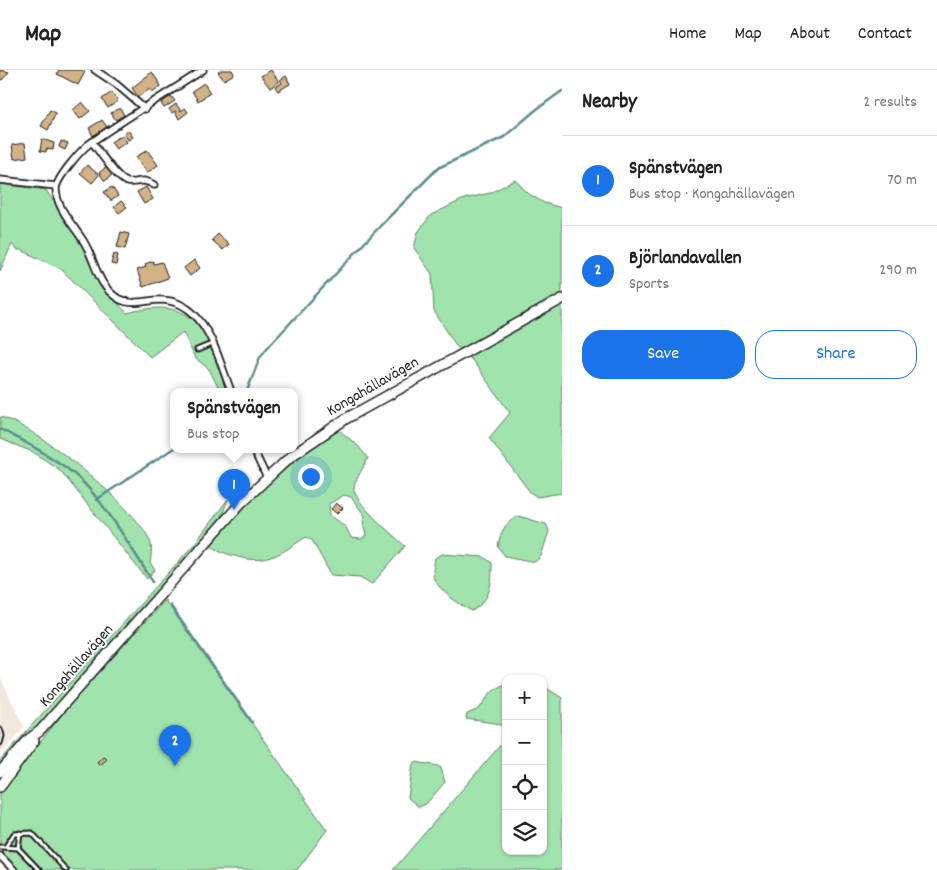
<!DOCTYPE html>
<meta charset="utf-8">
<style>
body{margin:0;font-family:Dekko,sans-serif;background:#f6f6f6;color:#222}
.controls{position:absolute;right:15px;bottom:15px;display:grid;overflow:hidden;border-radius:10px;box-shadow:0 1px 4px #0004}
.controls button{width:45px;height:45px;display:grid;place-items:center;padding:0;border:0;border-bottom:1px solid #e0e0e0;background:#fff;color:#222;font:25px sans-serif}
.you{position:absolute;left:310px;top:406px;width:18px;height:18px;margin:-12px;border:4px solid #fff;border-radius:50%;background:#1a73e8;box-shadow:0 0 0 8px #1a73e833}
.badge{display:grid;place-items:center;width:32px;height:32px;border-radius:50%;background:#1a73e8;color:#fff;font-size:16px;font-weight:700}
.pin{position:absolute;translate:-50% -41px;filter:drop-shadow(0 1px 2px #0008)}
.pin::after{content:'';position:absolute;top:26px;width:18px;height:15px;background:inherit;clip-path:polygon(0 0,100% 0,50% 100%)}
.popup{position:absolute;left:170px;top:318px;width:128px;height:65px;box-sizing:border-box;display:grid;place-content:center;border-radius:10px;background:#fff;filter:drop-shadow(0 1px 4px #0005);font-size:16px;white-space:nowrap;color:#767676}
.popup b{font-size:19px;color:#222}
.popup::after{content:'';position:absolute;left:50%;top:100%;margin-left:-10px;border:10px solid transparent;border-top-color:#fff}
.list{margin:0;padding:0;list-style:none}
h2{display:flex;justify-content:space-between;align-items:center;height:65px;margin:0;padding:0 20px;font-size:21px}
h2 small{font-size:16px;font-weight:400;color:#767676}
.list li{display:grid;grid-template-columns:32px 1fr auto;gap:15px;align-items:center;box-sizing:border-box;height:90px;padding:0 20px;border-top:1px solid #e0e0e0}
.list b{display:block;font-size:19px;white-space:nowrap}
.list p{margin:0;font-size:16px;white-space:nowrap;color:#767676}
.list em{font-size:16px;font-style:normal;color:#767676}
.actions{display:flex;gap:10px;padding:15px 20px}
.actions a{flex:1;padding:11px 0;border:1px solid #1a73e8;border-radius:20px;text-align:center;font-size:18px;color:#1a73e8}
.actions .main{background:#1a73e8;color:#fff}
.icon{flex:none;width:28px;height:28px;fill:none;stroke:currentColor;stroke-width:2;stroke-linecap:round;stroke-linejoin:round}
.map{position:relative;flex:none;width:562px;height:800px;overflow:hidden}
header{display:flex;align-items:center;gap:30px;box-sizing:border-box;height:70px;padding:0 25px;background:#fff;border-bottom:1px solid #e0e0e0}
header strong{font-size:24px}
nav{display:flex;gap:28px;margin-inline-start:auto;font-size:18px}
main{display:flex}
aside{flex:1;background:#fff}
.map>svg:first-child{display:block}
</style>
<header>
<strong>Map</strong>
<nav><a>Home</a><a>Map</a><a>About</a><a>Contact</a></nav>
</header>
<main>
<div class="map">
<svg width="562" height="800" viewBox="0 0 562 800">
<rect width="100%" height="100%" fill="#fff"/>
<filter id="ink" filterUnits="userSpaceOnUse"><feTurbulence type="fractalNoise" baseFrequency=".02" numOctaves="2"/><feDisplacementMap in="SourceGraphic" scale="10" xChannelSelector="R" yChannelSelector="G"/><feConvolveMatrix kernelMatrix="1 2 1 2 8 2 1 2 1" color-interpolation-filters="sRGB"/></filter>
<g filter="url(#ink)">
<polygon fill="#f2e8db" points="0,607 24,657 0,685"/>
<g fill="#a1e3ad" stroke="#5e8064" fill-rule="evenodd">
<polygon points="515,110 529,124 544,133 562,138 562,423 537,427 530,422 489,368 510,343 472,290 457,277 434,241 432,204 414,178 418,162 431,145 464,129 490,123"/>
<path d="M0,114L46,120L80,171L101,216L127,243C199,224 206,262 227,321H220L209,299L195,288L183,262L150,287L61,199L21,180H17L12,174L0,201Z"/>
<path d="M0,347C32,353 143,442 151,474C152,479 151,488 150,493L155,500L147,509L60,400L33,382L0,369Z"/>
<path d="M339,360L358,376L368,388C364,397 356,408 354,417C351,430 394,466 405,476L372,514L360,507L331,505L312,470L306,467C281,483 268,495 238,487C227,484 218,481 209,474L263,418L307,381ZM344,425L351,427L365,446L363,450L366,466L361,469L351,468L346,457L330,445L329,434Z"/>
<polygon points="228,429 223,443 213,459 34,661 0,696 0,691 195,473"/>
<path d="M518,446L546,454L549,461L541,486L535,492L505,486L498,477C501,461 504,454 518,446Z"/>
<path d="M442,484L484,487L492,493C492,513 491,530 472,541C461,536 440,521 434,509C432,503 434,494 435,488Z"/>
<polygon points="165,530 327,760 297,800 19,800 6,788 0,777 0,723 68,637"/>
<polygon points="506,613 506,659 504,656 495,653 466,649 467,644 479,639 492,621"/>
<polygon points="543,616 562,628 562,800 393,800 504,671 506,666 506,781 543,781"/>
<polygon points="416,692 438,696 441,698 445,712 426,734 419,737 408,728 413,694"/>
</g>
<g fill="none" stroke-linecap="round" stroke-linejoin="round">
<g stroke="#5c8d8f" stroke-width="2.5">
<polyline points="247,321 260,287 267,278 382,154 438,98 504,67 537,39 562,21"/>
<path d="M0,359C25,372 50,385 73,403C103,428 131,478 153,512"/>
<polyline points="96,430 174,378"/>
<polyline points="170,535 252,652"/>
</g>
</g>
<g fill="#d3b386" stroke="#1c1c1c">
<polygon points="0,0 9,2 2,10 0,9"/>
<polygon points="59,0 81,0 85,2 78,15 57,4"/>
<polygon points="222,0 232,0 234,4 224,10 218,2"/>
<polygon points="271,0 279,12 270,18 261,6"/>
<polygon points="152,2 161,16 152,22 150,19 138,27 132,18"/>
<polygon points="286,6 290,14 278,21 275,17 282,13 280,10"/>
<polygon points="204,13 210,23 198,31 192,21"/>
<polygon points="112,22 118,31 108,38 102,29"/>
<polygon points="171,26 175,31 164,38 161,33"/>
<polygon points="82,32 90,41 80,49 73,40"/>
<polygon points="176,34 181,41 185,38 188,42 179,49 175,41 172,43 169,39"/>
<polygon points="120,38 124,45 116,50 111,43"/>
<polygon points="50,40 56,43 48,60 41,56"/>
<polygon points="102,50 107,57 93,66 89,58"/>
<polygon points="128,60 133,67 128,70 124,63"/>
<polygon points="122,65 127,72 116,79 111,72"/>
<polygon points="42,69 54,73 53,80 46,79 46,82 40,81"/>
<polygon points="61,71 68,73 65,80 59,77"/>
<polygon points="25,73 27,87 14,89 12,75"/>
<polygon points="147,80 158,95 147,103 136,87"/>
<polygon points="87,95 99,105 92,113 80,103"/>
<polygon points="106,97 112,105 105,111 99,103"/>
<polygon points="112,117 118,126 111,131 104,122"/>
<polygon points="146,117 153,129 144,134 137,122"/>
<polygon points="121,131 127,137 119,143 114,137"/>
<polygon points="121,162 129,164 125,179 117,177"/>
<polygon points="218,164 229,174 223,180 212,170"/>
<polygon points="114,184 118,185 116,195 111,194"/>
<polygon points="194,190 200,198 190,206 184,198"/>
<polygon points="153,191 154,194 162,192 168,208 143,217 137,200 146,197 145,194"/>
<polygon points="336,433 343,438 337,444 331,439"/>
<polygon points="103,686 107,689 100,695 97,692"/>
</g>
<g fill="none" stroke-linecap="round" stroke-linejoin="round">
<g stroke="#1c1c1c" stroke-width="7">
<g id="lane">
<polyline points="197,280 212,274"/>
<polyline points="0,659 2,666 0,673"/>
<polyline points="6,776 14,764 32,763 66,800"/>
<polyline points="0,777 18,778 39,800"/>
<polyline points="18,778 20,763"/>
</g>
</g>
<g stroke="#1c1c1c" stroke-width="9">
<g id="street">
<polyline points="95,0 116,14 145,39"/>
<path d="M203,0C165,25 126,48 89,74C80,81 56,109 56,119C56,138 75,157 84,172C96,192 97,216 119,229C132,236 146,230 160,230C206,230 217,286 231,321"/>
<path d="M92,72C99,81 117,109 127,112C139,114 142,107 154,115"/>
<polyline points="0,110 56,116"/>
<polyline points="253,379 267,408"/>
<polyline points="0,786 14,800"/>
</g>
</g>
<g stroke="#1c1c1c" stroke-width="12">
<g id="secondary">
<polyline points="0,702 29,669 40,661 240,434 290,387 347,348 562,229"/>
<polyline points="0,717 34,671"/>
</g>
</g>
<use href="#lane" stroke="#fff" stroke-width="3"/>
<use href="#street" stroke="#fff" stroke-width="5.5"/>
<use href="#secondary" stroke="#fff" stroke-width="9"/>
</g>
</g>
<g text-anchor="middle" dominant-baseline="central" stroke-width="4" stroke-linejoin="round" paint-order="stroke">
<g font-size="16" fill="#1c1c1c" stroke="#fff">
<text transform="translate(373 317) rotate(-30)">Kongahällavägen</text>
<text transform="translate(77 596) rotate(-49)">Kongahällavägen</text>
</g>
</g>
</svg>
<div class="controls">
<button>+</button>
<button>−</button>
<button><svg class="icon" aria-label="locate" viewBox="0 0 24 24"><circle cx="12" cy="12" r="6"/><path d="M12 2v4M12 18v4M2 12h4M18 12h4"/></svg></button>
<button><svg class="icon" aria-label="layers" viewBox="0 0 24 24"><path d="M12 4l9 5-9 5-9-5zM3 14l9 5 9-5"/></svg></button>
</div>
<div class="you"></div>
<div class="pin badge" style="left:234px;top:440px">1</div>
<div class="popup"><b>Spänstvägen</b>Bus stop</div>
<div class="pin badge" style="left:175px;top:696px">2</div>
</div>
<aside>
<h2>Nearby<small>2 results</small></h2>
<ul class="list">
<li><span class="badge">1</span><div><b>Spänstvägen</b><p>Bus stop · Kongahällavägen</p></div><em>70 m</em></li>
<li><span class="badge">2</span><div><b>Björlandavallen</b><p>Sports</p></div><em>290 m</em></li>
</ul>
<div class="actions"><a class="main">Save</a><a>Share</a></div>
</aside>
</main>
